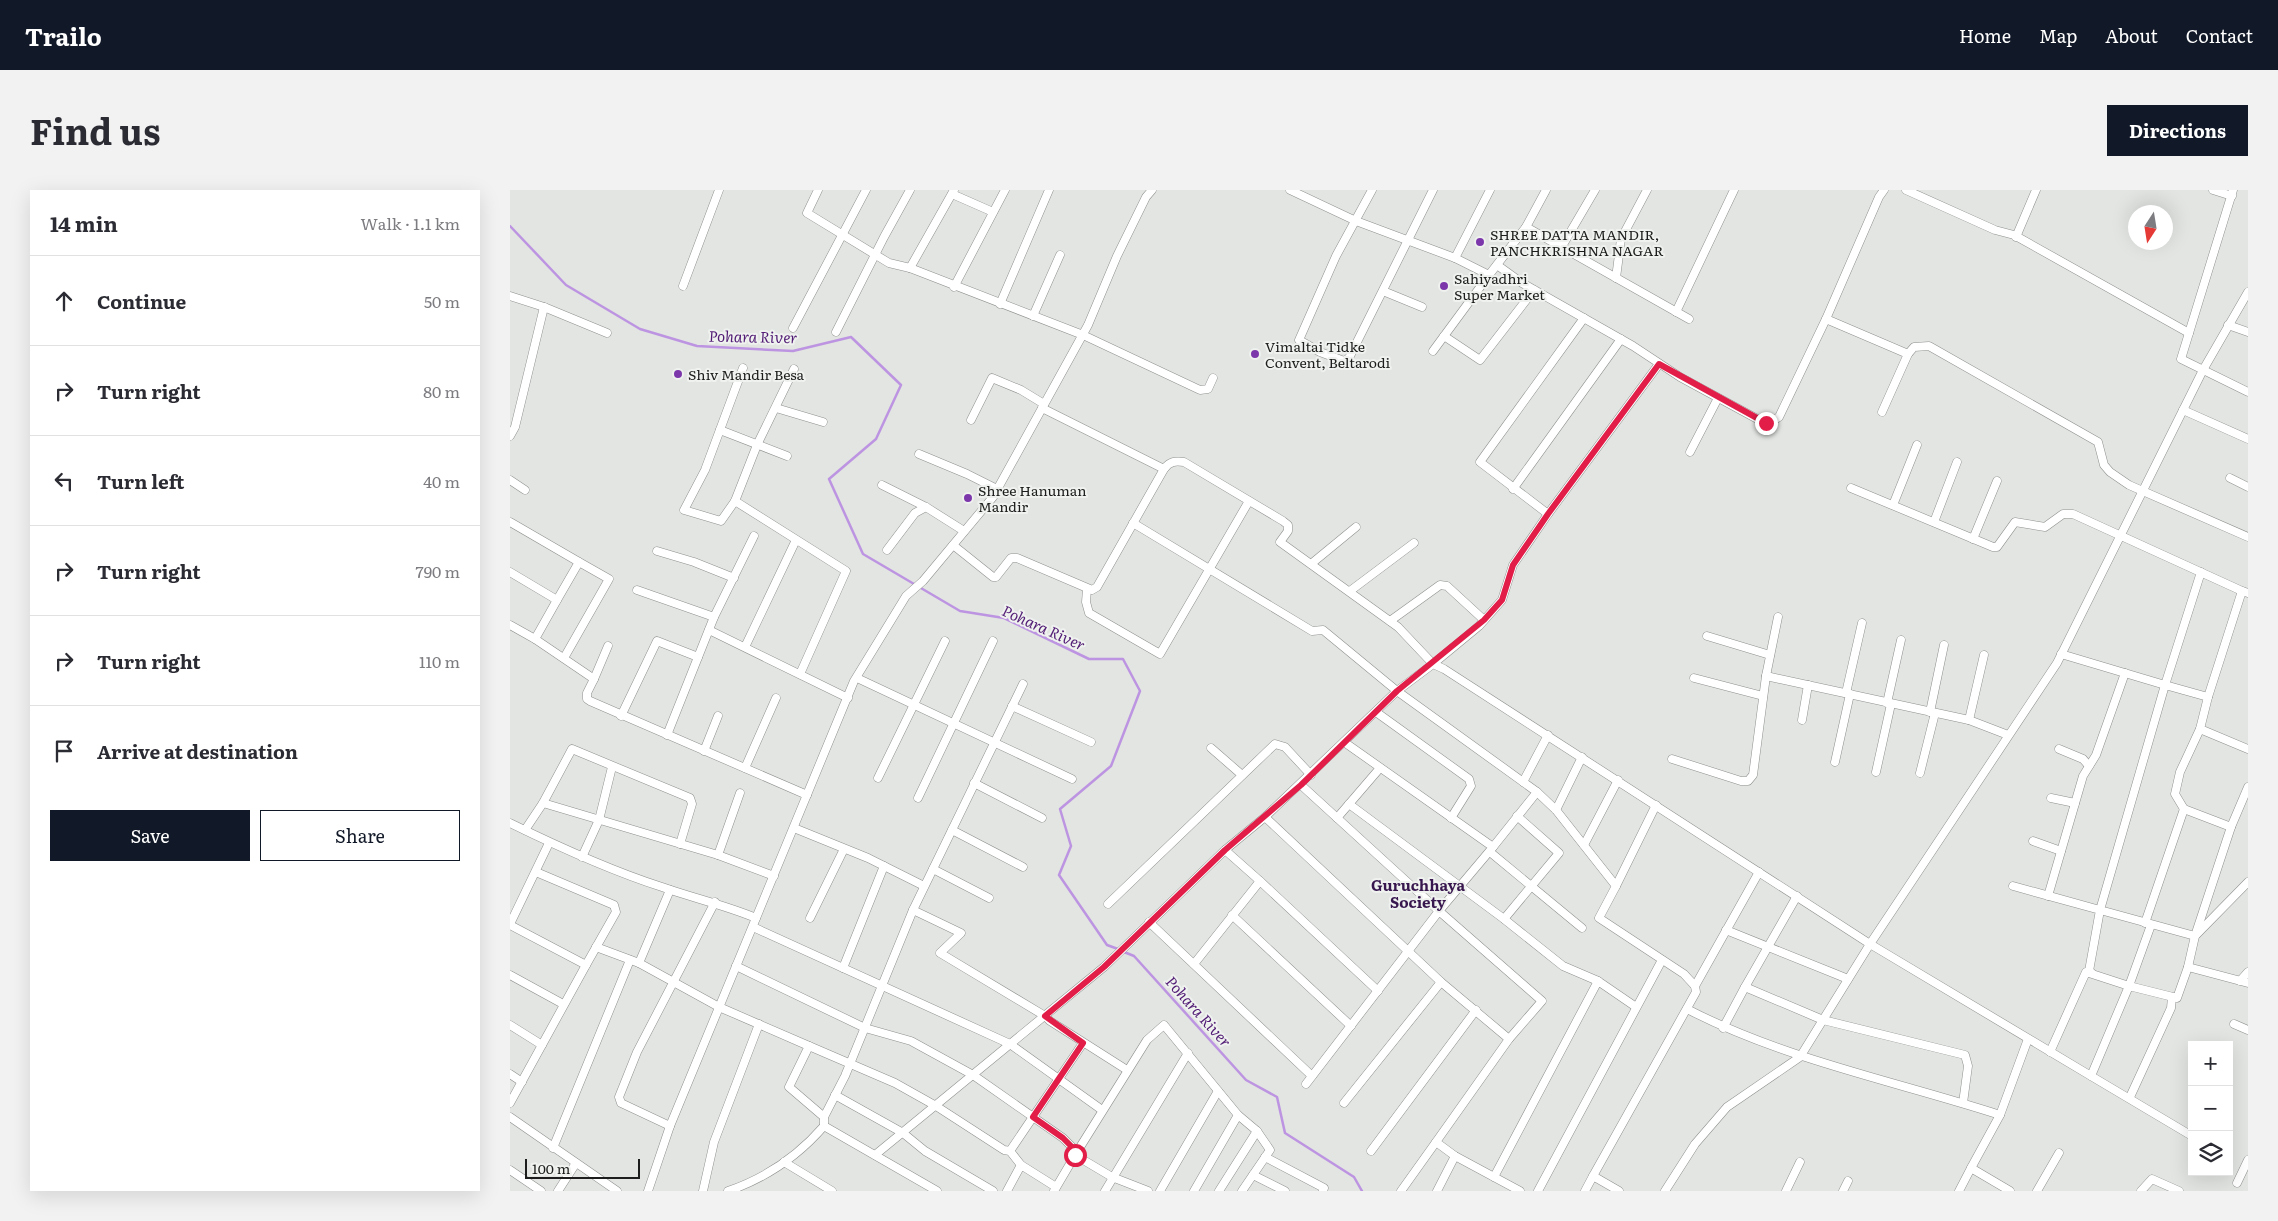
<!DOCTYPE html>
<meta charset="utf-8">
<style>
body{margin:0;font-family:Literata,serif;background:#f2f2f3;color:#2b2b33}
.controls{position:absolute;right:15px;bottom:15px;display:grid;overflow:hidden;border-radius:0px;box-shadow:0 5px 20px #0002}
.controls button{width:45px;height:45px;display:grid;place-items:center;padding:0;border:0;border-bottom:1px solid #e1e1e2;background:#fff;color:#2b2b33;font:25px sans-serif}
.compass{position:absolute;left:1618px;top:15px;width:45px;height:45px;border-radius:50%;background:#fff;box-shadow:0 5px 20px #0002;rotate:192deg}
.scale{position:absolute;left:15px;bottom:12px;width:115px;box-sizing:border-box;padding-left:5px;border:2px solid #1c1d1c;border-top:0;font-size:14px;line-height:18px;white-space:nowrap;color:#1c1d1c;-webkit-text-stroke:4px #eff2ef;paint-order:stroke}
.stop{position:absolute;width:15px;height:15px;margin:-11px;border:4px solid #e11d48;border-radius:50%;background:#fff}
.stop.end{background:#e11d48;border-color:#fff;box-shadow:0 1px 5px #0008}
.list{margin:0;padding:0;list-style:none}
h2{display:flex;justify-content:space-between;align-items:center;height:65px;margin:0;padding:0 20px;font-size:21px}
h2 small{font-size:16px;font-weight:400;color:#7c7c81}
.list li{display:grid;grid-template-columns:32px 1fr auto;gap:15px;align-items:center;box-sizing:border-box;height:90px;padding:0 20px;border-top:1px solid #e1e1e2}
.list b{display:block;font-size:19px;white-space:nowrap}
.list em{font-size:16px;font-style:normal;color:#7c7c81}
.actions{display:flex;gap:10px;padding:15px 20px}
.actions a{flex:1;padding:11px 0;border:1px solid #111827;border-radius:0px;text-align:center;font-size:18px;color:#111827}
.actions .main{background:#111827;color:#fff}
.icon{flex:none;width:28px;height:28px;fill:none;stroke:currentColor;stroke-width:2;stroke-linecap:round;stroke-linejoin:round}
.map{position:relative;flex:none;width:1738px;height:1001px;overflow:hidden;border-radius:0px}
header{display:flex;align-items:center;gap:30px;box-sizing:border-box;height:70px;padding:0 25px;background:#111827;color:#fff}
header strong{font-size:24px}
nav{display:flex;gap:28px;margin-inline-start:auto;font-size:18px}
.intro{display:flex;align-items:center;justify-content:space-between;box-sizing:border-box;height:120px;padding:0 30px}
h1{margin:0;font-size:35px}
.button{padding:12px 22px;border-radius:0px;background:#111827;color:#fff;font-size:18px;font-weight:700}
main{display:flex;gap:30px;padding:0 30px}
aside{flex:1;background:#fff;border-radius:0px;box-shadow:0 5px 20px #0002}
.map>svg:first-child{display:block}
</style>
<header>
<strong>Trailo</strong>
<nav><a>Home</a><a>Map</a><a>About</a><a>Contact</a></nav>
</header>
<div class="intro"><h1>Find us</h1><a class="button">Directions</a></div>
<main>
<aside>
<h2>14 min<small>Walk · 1.1 km</small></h2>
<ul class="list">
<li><svg class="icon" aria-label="ahead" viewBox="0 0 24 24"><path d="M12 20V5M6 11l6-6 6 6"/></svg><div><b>Continue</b></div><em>50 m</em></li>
<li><svg class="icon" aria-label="right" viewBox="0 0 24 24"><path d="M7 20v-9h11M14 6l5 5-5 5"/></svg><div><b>Turn right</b></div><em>80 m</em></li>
<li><svg class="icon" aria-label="left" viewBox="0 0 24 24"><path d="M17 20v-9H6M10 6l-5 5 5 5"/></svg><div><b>Turn left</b></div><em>40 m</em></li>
<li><svg class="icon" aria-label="right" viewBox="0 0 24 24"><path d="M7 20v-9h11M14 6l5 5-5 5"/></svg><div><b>Turn right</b></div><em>790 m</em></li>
<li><svg class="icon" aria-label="right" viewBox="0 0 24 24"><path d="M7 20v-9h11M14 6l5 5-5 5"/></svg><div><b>Turn right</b></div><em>110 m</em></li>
<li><svg class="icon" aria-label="arrive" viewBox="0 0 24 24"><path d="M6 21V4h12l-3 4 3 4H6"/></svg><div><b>Arrive at destination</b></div></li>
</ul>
<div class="actions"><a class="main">Save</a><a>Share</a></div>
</aside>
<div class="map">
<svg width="1738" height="1001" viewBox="0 0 1738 1001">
<rect width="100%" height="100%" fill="#e2e5e2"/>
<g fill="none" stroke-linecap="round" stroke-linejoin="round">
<g stroke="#bd94e1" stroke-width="2.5">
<polyline points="0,36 56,95 130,139 187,156 283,161 341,147 391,195 366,249 319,289 353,364 450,421 494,428 579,469 613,469 630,501 601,576 550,619 561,656 549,685 597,755 608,759"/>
<polyline points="614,762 624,766 736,890 767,907 775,943 844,987 852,1001"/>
</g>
<g stroke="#8e918e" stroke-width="9">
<g id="minor">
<polyline points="308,0 297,23 379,73 400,78 573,145 690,200 698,199 703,188"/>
<polyline points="780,0 846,31 945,68 979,85 1016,37 1036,0"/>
<polyline points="862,0 826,66 789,150 810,162 834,171 839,168 923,0"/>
<polyline points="1396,0 1485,40 1504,45 1679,143"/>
<polyline points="1703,0 1722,6"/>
<polyline points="1723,0 1671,169 1738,202"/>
<polyline points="442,4 483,22"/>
<polyline points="1016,37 1179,129"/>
<polyline points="1506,47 1526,0"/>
<polyline points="1051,58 1085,0"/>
<polyline points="945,68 980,0"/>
<polyline points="987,75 1012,93 1123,156 1170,187 1251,231 1261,232 1269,227 1316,129 1369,7 1374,0"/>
<polyline points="400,78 444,0"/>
<polyline points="1106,88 1111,49 1137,0"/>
<polyline points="173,96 209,0"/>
<polyline points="444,97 495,0"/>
<polyline points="873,101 912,117"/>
<polyline points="0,106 34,117 97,143"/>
<polyline points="490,114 539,0"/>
<polyline points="1166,122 1224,0"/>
<polyline points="523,126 550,65"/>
<polyline points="1316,129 1398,164 1404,157 1419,156 1588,252 1594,275 1600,282 1619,295 1738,347"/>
<polyline points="1718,135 1738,142"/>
<polyline points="283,138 356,0"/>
<polyline points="326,142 374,47 400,0"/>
<polyline points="934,146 970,170 1024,100"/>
<polyline points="923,161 979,85"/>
<polyline points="233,178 195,280 174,320 211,331 225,311 247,255 284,179"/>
<polyline points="266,218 313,232"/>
<polyline points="532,218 654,279"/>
<polyline points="1673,220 1738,249"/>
<polyline points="1372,222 1398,164"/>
<polyline points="461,230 482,188 511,200 534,214"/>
<polyline points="210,240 277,266"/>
<polyline points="0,246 5,237 34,117"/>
<polyline points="1180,262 1208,208"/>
<polyline points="409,264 457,284 487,299"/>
<polyline points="1720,288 1738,297"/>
<polyline points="0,290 15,300"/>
<polyline points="372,295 416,317 454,341"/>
<polyline points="1341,298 1483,357 1487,357 1505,332 1535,337 1553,324 1563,324 1732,401"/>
<polyline points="1003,299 1111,149"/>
<polyline points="225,311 336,381 290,484"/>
<polyline points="1383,315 1407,255"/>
<polyline points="1038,324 1149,174"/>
<polyline points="0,332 69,372"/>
<polyline points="1424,332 1447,272"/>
<polyline points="623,333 802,441 813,440 887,501 1027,602 983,657"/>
<polyline points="1463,349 1487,291"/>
<path d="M443,355L483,387H486L501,368H507L582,400L587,397L654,279C660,271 665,271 674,272L773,331L778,335V341L770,352L888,437L923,474L969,436L992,410L1003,375L1038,324L970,272L1074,128"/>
<polyline points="377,360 405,323 416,317"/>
<polyline points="147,361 184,372 224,388"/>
<polyline points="801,374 846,337"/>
<polyline points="0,382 47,410 25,449 84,489 77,503 77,509 80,511 297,605"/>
<polyline points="577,399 576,412 579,423 650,464 739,311"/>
<polyline points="127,400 204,427"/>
<polyline points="840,401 904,353"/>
<polyline points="47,410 69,372 99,389 54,468"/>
<polyline points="880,431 930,395 937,396 974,430"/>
<polyline points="0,435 25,449"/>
<polyline points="199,440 338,508"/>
<polyline points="1197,446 1260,465"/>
<polyline points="235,457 286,350"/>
<polyline points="1551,464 1655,495 1691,382"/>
<polyline points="1256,486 1459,530 1498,545"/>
<polyline points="347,488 562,589"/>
<polyline points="1184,488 1253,506"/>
<polyline points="84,489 98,456"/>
<polyline points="1336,503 1352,433"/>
<polyline points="1698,507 1732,401 1738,403"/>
<polyline points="1377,513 1391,450"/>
<polyline points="502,516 581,552"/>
<polyline points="866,522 959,589 961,596 941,628"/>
<polyline points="1420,522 1434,455"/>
<polyline points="111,526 147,451 188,467"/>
<polyline points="1292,530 1298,495"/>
<polyline points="1459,530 1474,465"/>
<polyline points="1690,539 1670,582 1665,604 1674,619 1721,637 1738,597"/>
<polyline points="157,545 204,427 244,346"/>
<polyline points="701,558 732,585"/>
<polyline points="1549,559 1573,569 1579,576"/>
<polyline points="194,561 208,526"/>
<polyline points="1162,569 1231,591 1238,591 1243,585 1256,486 1268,427"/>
<polyline points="1325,572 1340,504"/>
<polyline points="235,578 266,508"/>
<polyline points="1366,582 1381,514"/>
<polyline points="1410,583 1425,523"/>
<polyline points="368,588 435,451"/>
<polyline points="1013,592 1038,545"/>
<polyline points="464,593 532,628"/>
<polyline points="791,595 929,721 983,657 834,552"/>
<polyline points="1027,602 1046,620 1106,696 1089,728 1174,784 1185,796 1186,802 1083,986"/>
<polyline points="408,608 483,451"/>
<polyline points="1541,608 1565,613"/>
<polyline points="33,613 62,559 180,608 182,614 170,654"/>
<polyline points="839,614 994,729 1053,776 1088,791"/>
<polyline points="1046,620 1072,567"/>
<polyline points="755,627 887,501 923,474 934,479 1360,754 1581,886 1619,796 1667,808 1678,777 1738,793"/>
<polyline points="827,628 870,578"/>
<path d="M0,633C49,657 99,680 152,697C183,708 215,715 246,728"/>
<polyline points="1721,637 1685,746 1590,720 1655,495 1698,507 1690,539 1738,559"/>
<polyline points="284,638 358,668 414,696"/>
<polyline points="15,640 33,613 208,665 264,686"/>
<polyline points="442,640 513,677"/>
<polyline points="1523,651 1551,661"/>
<polyline points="1074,655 1108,590"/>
<polyline points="715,660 750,691"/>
<polyline points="980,662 1072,738"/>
<polyline points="208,665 230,603"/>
<polyline points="72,667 89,630 102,577"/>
<polyline points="423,679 479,708"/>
<polyline points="1106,696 1146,615"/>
<polyline points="1503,696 1590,720 1579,781 1581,782"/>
<polyline points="1538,706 1573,586 1586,565 1615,483"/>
<polyline points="598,714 765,554 775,557 801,585"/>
<polyline points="403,720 451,743 430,763 535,826 540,831 617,880"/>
<polyline points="722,725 841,836"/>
<polyline points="300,728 334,659"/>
<polyline points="994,729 1049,663 1007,626"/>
<polyline points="639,732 802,886"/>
<polyline points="1635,733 1674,619"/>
<polyline points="0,734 39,653"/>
<polyline points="0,735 76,775 106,722 104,715 26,682"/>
<polyline points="243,737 500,854 592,920"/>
<polyline points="1216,740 1338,789"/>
<polyline points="86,757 129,773 209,817 299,856 279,897 314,927"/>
<polyline points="129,773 160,700"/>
<polyline points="684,774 750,691 868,801"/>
<polyline points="226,776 355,838 401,851 463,885 553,948 567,962 544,1001"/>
<polyline points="1678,777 1685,746 1738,692"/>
<polyline points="333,778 374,676"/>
<polyline points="0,785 53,814"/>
<polyline points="1730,791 1738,782"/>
<polyline points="1185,796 1249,682"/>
<polyline points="1235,797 1287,706"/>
<path d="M1177,819C1276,870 1385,891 1490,925"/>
<polyline points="1724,834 1738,840"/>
<polyline points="0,835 32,855"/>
<polyline points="1213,838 1235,797 1313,830 1455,865 1458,876 1453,913"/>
<polyline points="299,856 385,893 426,916 494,960 500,961 511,975"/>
<polyline points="1540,862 1576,782 1619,796 1641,735"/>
<polyline points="0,884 12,892"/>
<polyline points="1581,886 1682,946"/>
<polyline points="796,894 929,721 1032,811 999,849"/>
<polyline points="325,905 393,943 415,961 483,1001"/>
<polyline points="1620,907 1661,818 1662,807"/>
<polyline points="0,913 76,775"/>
<polyline points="834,913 931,792"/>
<polyline points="728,925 747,941 760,960 732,1001"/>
<polyline points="0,927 107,1001"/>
<polyline points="160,936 111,913 109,907 127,862 205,712"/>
<polyline points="314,936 314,927 335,886 403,720 513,494"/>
<polyline points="43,958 120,770"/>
<polyline points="500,961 573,853"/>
<polyline points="861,961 966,820"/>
<polyline points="567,962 637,850 654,835 728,925 684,1001"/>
<polyline points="365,965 594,777 715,660 755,627 931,792 999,849 926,952 945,966 1010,1001"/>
<polyline points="565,965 602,987 638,1001"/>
<polyline points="755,967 814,998 813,1001"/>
<polyline points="274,972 322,1001"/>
<polyline points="1461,978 1490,925 1518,849"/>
<polyline points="0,980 31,1001"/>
<polyline points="743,985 775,1001"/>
<polyline points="984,987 1088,791 1126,817"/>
<polyline points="1727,993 1738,970"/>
<polyline points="48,1001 66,973"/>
<polyline points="138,1001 160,936 344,491 396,406 413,391 483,307 578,135 607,66 636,7 642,0"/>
<polyline points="193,1001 204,952 249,834"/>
<path d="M218,1001C256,988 288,966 314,936L427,1001"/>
<polyline points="497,1001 511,975 546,997"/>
<polyline points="595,1001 678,863"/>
<polyline points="650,1001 708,901"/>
<polyline points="709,1001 747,941"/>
<polyline points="891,1001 926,952"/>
<polyline points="927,1001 945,966"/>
<polyline points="1028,1001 1152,770"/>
<polyline points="1075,1001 1083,986 1109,1001"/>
<polyline points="1155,1001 1185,954 1217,917 1290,867 1360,754 1547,473 1693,180 1738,102"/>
<polyline points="1276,1001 1290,972"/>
<polyline points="1333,1001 1338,991"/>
<polyline points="1449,1001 1461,978 1500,1001"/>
<polyline points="1527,1001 1549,963"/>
<polyline points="1631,1001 1642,989 1669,1001"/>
</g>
</g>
<use href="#minor" stroke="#fff" stroke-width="8"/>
</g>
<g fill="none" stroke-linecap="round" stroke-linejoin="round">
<polyline stroke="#e11d48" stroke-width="6" points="565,965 567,962 553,948 523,927 573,853 535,826 594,777 715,660 791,595 887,501 974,430 992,410 1003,375 1038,324 1149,174 1256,233"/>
</g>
<g fill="#7c38ab" stroke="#eff2ef" stroke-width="2">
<circle cx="970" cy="52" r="5"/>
<circle cx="934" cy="96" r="5"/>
<circle cx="745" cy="164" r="5"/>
<circle cx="168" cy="184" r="5"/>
<circle cx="458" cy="308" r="5"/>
</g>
<g text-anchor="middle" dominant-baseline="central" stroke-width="4" stroke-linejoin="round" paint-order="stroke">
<g font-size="14" fill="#1c1d1c" stroke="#eff2ef" text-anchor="start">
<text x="980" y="44">SHREE DATTA MANDIR,<tspan x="980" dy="16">PANCHKRISHNA NAGAR</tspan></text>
<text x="944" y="88">Sahiyadhri<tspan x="944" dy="16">Super Market</tspan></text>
<text x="755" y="156">Vimaltai Tidke<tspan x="755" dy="16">Convent, Beltarodi</tspan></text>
<text x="178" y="184">Shiv Mandir Besa</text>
<text x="468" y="300">Shree Hanuman<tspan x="468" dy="16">Mandir</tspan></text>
</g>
<g font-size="15" font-style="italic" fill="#521c75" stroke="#eff2ef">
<text transform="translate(243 146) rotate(1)">Pohara River</text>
<text transform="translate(534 437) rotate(24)">Pohara River</text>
<text transform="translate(689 821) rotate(48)">Pohara River</text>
</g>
<g font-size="15" font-weight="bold" fill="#38174f" stroke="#eff2ef">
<text x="908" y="694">Guruchhaya<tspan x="908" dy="17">Society</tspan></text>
</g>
</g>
</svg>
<div class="controls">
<button>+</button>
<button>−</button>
<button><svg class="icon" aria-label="layers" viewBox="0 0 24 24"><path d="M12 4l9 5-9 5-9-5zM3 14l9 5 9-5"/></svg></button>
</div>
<svg class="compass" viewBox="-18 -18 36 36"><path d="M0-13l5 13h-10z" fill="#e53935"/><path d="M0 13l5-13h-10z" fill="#7c7c81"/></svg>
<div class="scale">100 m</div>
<div class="stop" style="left:565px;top:965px"></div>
<div class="stop end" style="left:1256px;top:233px"></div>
</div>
</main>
